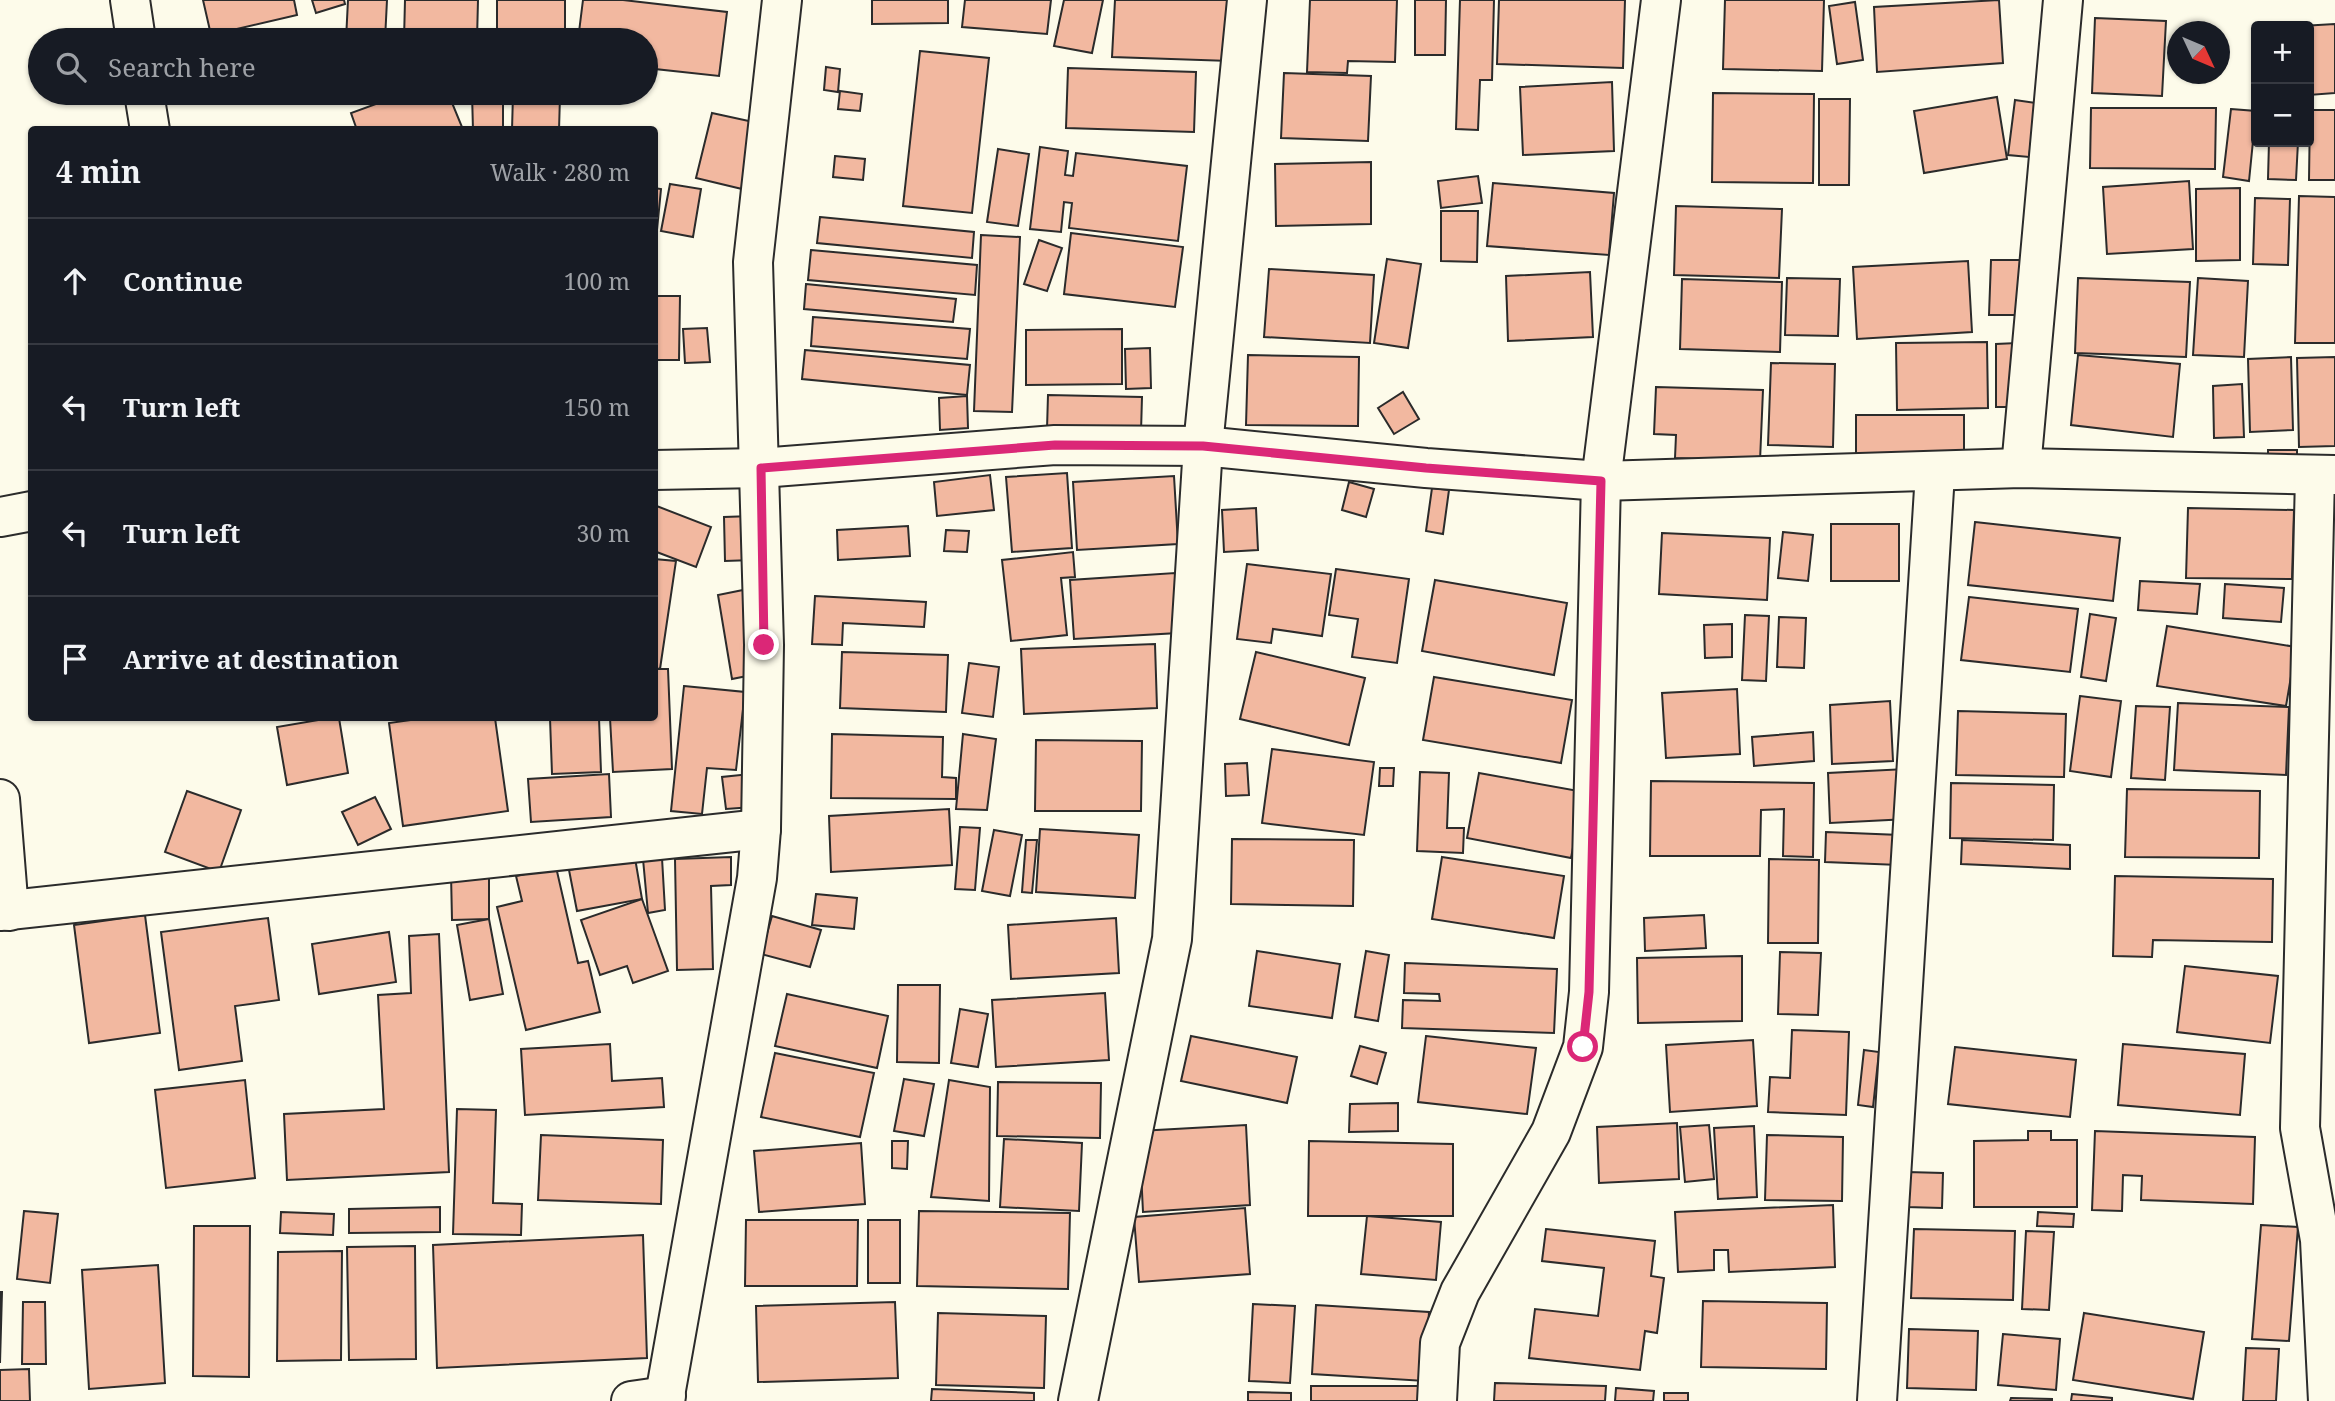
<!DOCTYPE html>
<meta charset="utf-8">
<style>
body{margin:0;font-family:"Noto Serif",serif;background:#242831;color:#f1f3f6}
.controls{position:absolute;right:21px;top:21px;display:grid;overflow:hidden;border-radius:7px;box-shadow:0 2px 5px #0004}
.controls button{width:63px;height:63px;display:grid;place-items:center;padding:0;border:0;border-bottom:2px solid #363941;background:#171b24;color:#f1f3f6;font:35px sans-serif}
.compass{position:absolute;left:2167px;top:21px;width:63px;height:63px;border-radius:50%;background:#171b24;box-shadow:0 2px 5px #0004;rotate:134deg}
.stop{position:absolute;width:21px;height:21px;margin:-16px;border:5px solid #db2777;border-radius:50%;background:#fff}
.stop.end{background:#db2777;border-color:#fff;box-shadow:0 2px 7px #0008}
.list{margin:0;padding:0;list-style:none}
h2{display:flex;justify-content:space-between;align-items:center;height:91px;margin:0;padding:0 28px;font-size:30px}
h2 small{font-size:23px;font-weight:400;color:#9ea1a6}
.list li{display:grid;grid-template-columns:46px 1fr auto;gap:21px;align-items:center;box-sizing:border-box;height:126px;padding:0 28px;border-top:2px solid #363941}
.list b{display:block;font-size:26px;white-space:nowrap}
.list em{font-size:23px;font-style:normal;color:#9ea1a6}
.icon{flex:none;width:38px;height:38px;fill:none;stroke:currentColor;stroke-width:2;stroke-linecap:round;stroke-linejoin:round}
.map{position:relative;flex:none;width:2335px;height:1401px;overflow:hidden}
.search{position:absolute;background:#171b24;box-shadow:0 2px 5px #0004;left:28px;top:28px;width:630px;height:77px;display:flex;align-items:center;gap:18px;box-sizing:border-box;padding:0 24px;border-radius:38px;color:#9ea1a6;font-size:26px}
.panel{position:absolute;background:#171b24;box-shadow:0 2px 5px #0004;left:28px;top:126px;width:630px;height:595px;border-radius:7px}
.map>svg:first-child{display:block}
</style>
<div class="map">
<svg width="2335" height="1401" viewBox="0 0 2335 1401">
<rect width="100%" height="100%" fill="#fdfbea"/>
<g fill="#f2b8a0" stroke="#2b2b2b" stroke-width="2">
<polygon points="203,0 294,0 297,15 211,35"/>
<polygon points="312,0 344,0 345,4 316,13"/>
<polygon points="348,0 387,0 385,40 346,40"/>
<polygon points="405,0 478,0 477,40 404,40"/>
<rect x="497" y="0" width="68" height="40"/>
<polygon points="583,0 623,0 727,12 719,76 646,68 646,40 578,40"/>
<polygon points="872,0 948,0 948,23 872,24"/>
<polygon points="965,0 1051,0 1047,34 962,27"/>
<polygon points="1064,0 1103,0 1092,53 1054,46"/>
<polygon points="1115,0 1233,0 1230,61 1112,57"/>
<polygon points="1310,0 1397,0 1395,62 1348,61 1347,73 1307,72"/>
<polygon points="1415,0 1446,0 1445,55 1415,55"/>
<polygon points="1460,0 1494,0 1492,80 1480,80 1478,130 1456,129"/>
<polygon points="1499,0 1625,0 1623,68 1497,64"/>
<polygon points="1725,0 1824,0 1822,71 1723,69"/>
<polygon points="1999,0 2003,63 1877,72 1874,7"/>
<polygon points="1855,2 1863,60 1837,64 1829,6"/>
<polygon points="2095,18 2166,21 2162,96 2092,93"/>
<polygon points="2335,24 2335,93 2309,95 2309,26 2301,26"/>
<polygon points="920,51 989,58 972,213 903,206"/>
<polygon points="826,67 840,69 838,92 824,90"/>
<polygon points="1068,68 1196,72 1194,132 1066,128"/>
<polygon points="1284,73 1371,76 1368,141 1281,138"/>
<polygon points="1612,82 1614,151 1523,155 1520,87"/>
<polygon points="840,91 862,94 860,111 838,109"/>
<polygon points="406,93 448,93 462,127 357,130 351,113"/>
<polygon points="472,93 503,93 503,130 473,130"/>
<polygon points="1713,93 1814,94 1813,183 1712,182"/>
<polygon points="513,94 560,96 559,130 512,130"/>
<polygon points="1997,97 2007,159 1924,173 1914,111"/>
<polygon points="1819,99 1850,99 1849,185 1819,185"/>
<polygon points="2015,100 2036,103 2029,157 2008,155"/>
<polygon points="2091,108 2216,108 2215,169 2090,168"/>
<polygon points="2231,109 2256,111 2249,181 2223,177"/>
<polygon points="2310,110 2335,110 2335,180 2309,180"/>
<polygon points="712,113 758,123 742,189 696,178"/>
<polygon points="2269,142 2298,142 2296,180 2268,179"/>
<polygon points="1040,147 1068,151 1065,175 1073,176 1076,153 1187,166 1178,241 1069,228 1072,203 1064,202 1061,232 1030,229"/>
<polygon points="998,149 1029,154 1018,226 987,222"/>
<polygon points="835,156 865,159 863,180 833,177"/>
<polygon points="1371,162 1371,224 1276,226 1275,164"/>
<polygon points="1478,176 1482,203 1441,208 1438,181"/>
<polygon points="2189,181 2193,249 2107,254 2103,187"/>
<polygon points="1493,183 1614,193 1609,255 1487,246"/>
<polygon points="670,184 701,189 693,237 661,231"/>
<polygon points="654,188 661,189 656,240 654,239"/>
<polygon points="2240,188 2240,260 2196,261 2196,189"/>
<polygon points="2299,196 2335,197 2335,343 2295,343"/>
<polygon points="2255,198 2290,199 2288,265 2253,264"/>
<polygon points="1676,206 1782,209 1779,278 1674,275"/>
<polygon points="1441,211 1478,211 1477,262 1441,261"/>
<polygon points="820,217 974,232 972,258 817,243"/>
<polygon points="1071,233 1183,247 1175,307 1064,294"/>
<polygon points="981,235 1020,237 1012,412 974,411"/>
<polygon points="1039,240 1062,248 1047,291 1024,284"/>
<polygon points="811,250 977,265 975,295 808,280"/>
<polygon points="1387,259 1421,264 1408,348 1374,343"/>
<polygon points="1991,260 2020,260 2019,315 1989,315"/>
<polygon points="1968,261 1972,332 1857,339 1853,267"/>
<polygon points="1269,269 1374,275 1370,343 1264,337"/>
<polygon points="1590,272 1593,337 1508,341 1506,276"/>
<polygon points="1787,278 1840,279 1838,336 1785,335"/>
<polygon points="2078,278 2190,282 2186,357 2075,353"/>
<polygon points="2198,278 2248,281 2244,357 2193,355"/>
<polygon points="1682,279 1782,282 1780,352 1680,349"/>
<polygon points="806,284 956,299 953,322 804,309"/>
<polygon points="654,296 680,296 679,360 654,360"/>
<polygon points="813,317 970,329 967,359 811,346"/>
<polygon points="707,328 710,362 685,363 683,329"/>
<polygon points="1122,329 1122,384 1026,385 1026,330"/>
<polygon points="1987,342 1988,408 1897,410 1896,343"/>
<polygon points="2017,343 2017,407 1996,407 1996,344"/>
<polygon points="1150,348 1151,388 1126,389 1125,349"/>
<polygon points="805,350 970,365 967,395 802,379"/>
<polygon points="1248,355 1359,357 1358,426 1246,425"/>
<polygon points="2078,355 2180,364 2173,437 2071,425"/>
<polygon points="2291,357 2293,430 2250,432 2248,359"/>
<polygon points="2335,357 2335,446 2299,447 2297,358"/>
<polygon points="1771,363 1835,364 1833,447 1768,445"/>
<polygon points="2242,384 2244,437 2214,438 2213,386"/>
<polygon points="1656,387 1763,390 1760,461 1675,458 1676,435 1654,434"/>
<polygon points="1403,392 1419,419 1394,434 1378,408"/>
<polygon points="1048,395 1142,397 1141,432 1047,429"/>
<polygon points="967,396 968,428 940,430 939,398"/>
<polygon points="1856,415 1964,415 1964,453 1856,454"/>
<rect x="2268" y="450" width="29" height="11"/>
<polygon points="1067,473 1072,548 1012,552 1006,477"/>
<polygon points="990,475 994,510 937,516 934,482"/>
<polygon points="1174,476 1178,544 1077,550 1073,482"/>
<polygon points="1349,482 1374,489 1366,517 1342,510"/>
<polygon points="1432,488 1449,490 1443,534 1426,531"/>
<polygon points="654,505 711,527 696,567 654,551"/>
<polygon points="1256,508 1258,550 1224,552 1222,510"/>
<polygon points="2188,508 2294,510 2292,579 2186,578"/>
<polygon points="752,516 753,560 725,561 724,517"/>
<polygon points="1975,522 2120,538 2113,601 1968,585"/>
<rect x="1831" y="524" width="68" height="57"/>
<polygon points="908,526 910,556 838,560 837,530"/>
<polygon points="946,530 969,531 967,552 944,551"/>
<polygon points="1783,532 1813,535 1808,581 1778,578"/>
<polygon points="1662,533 1770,538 1767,600 1659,594"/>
<polygon points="1073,552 1075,577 1061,578 1067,635 1011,641 1002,560"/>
<polygon points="654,559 676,561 660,669 654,668"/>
<polygon points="1247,564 1331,574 1322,636 1273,629 1271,643 1237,639"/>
<polygon points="1336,569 1409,579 1397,663 1352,657 1358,619 1329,615"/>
<polygon points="1175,573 1178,633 1074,639 1070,580"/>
<polygon points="1435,580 1567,603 1554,675 1422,651"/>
<polygon points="2140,581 2200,584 2197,614 2138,610"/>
<polygon points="2225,584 2284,588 2281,622 2223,618"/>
<polygon points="748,589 762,673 732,679 718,595"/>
<polygon points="815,596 926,602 924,627 843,623 842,645 812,644"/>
<polygon points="1969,597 2078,609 2070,672 1961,660"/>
<polygon points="2090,614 2116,618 2106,681 2081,677"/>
<polygon points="1745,615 1769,616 1766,681 1742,680"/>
<polygon points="1779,617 1806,618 1804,668 1777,667"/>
<polygon points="1732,624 1732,657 1705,658 1704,625"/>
<polygon points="2167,626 2296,647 2286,706 2157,686"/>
<polygon points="1155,644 1157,708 1024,714 1021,649"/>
<polygon points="842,652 948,655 946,712 840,708"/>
<polygon points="1256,652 1365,678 1349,745 1240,719"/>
<polygon points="969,663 999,667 993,717 962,713"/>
<polygon points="654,669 668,669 672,769 613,772 610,718 654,718"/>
<polygon points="1434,677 1572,700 1561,763 1423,740"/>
<polygon points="684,686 745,692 736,770 707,768 702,814 671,811"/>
<polygon points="1737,689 1740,754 1666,758 1662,693"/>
<polygon points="2080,696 2121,701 2111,777 2070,771"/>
<polygon points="1890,701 1893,761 1832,764 1830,705"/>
<polygon points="2178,703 2289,707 2286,775 2174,770"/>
<polygon points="2136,706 2170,707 2165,780 2131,778"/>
<polygon points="1958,711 2066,714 2064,777 1956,775"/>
<polygon points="330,718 339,718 348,773 287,785 277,727"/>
<polygon points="425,718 495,718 508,811 403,826 389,723"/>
<polygon points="550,718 599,718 601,772 552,774"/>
<polygon points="1813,732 1814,761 1754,766 1752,737"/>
<polygon points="832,734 943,737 942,777 956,778 956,799 831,798"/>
<polygon points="963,734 996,739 987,810 956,809"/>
<polygon points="1036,740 1142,741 1141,811 1035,811"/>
<polygon points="1272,749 1374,762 1364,835 1262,823"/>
<polygon points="1247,763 1249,795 1226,796 1225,764"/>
<polygon points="1380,768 1394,768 1393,786 1379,786"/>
<polygon points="1906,769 1908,819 1830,823 1828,773"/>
<polygon points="1420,772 1449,773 1447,828 1464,828 1463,853 1417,851"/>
<polygon points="1479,773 1584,792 1571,858 1467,838"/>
<polygon points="609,774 611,817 531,822 528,779"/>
<polygon points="750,774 753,807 726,809 722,777"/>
<polygon points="1651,781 1814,783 1813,857 1783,856 1784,809 1761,810 1760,856 1650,856"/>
<polygon points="1951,783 2054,785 2053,840 1950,838"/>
<polygon points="2127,789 2260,791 2259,858 2125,857"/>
<polygon points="187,791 241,810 219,872 165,852"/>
<polygon points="375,797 391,829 358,845 342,812"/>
<polygon points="949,809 952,865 831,872 829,816"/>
<polygon points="960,827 980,828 975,890 955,889"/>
<polygon points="1040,829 1139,835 1135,898 1036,892"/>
<polygon points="994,830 1022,835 1010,896 982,891"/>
<polygon points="1826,832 1900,835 1899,865 1825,862"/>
<polygon points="1232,839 1354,840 1353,906 1231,904"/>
<polygon points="1026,840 1037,840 1032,893 1022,892"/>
<polygon points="1962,840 2070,845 2070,869 1961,864"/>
<polygon points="731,857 731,885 711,886 713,969 677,970 675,859"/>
<polygon points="1442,857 1564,876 1554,938 1432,919"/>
<polygon points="635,858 642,899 577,911 569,870"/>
<polygon points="662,858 665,910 648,913 643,859"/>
<polygon points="1769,859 1819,860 1818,943 1768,943"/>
<polygon points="556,867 578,963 588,961 600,1012 526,1030 497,907 522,901 516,876"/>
<polygon points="451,874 489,874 489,919 452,920"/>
<polygon points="2115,876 2273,879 2272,942 2153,940 2152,957 2113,956"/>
<polygon points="816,894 857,898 854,929 812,925"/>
<polygon points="642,899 668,971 633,983 627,966 600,975 581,920"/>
<polygon points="145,915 160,1033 89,1043 74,925"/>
<polygon points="1704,915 1706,948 1645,951 1644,918"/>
<polygon points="772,916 821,930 810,967 761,954"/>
<polygon points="268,918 279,1000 235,1006 242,1061 179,1070 161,932"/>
<polygon points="1116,918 1119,973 1011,979 1008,925"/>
<polygon points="489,919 503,994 470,1000 457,925"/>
<polygon points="389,932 396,982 319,994 312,944"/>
<polygon points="439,934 449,1172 287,1180 284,1114 384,1109 378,995 411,993 409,936"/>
<polygon points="1257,951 1340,964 1332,1018 1249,1006"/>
<polygon points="1366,951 1389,955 1378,1021 1355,1017"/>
<polygon points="1780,952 1821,953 1818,1015 1778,1014"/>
<polygon points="1742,956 1742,1021 1638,1023 1637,958"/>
<polygon points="1405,963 1557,969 1554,1033 1402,1028 1403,1000 1440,1001 1439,994 1404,993"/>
<polygon points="2185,966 2278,976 2270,1043 2177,1032"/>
<polygon points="898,985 940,985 939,1063 897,1062"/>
<polygon points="1105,993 1109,1060 996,1067 992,1000"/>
<polygon points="787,994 888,1016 877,1068 775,1046"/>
<polygon points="960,1009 988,1014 978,1067 951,1063"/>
<polygon points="1792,1030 1849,1032 1846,1115 1768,1112 1770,1077 1790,1078"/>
<polygon points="1191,1036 1297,1057 1287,1103 1181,1081"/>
<polygon points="1426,1036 1536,1048 1527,1114 1418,1102"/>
<polygon points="1753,1040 1757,1106 1670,1112 1666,1045"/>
<polygon points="610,1044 612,1081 662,1078 664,1107 525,1115 521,1049"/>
<polygon points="2123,1044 2245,1054 2240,1115 2118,1105"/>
<polygon points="1360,1046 1386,1053 1377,1084 1351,1076"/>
<polygon points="1955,1047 2076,1060 2070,1117 1948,1104"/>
<polygon points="1864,1050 1879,1052 1873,1107 1858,1105"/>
<polygon points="775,1053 874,1073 860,1137 761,1117"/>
<polygon points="904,1079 934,1084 924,1136 894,1131"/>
<polygon points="245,1080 255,1178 166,1188 155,1090"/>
<polygon points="949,1080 990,1087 989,1201 931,1197"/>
<polygon points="998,1082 1101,1083 1100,1138 997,1136"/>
<polygon points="1398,1103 1398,1131 1349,1132 1350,1104"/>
<polygon points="457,1109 496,1110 493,1203 522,1204 521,1235 453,1234"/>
<polygon points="1677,1123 1679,1179 1599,1183 1597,1127"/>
<polygon points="1246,1125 1250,1205 1143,1212 1139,1131"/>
<polygon points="1709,1125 1714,1179 1685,1182 1680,1127"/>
<polygon points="1754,1126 1757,1197 1718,1199 1714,1128"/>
<polygon points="2028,1131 2051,1131 2051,1140 2077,1140 2077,1207 1974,1207 1974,1141 2028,1140"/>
<polygon points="2095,1131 2255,1137 2253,1204 2141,1200 2142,1176 2123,1175 2122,1211 2092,1210"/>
<polygon points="541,1135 663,1140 661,1204 538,1200"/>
<polygon points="1767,1135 1843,1137 1842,1201 1765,1200"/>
<polygon points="1004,1139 1082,1143 1079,1211 1000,1207"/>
<polygon points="892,1141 908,1141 907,1169 892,1168"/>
<polygon points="1309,1141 1453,1144 1453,1216 1308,1216"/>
<polygon points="861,1143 865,1204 759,1212 754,1151"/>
<polygon points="1907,1172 1943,1173 1942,1208 1906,1207"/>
<polygon points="1833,1205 1835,1267 1729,1272 1728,1250 1714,1250 1714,1270 1678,1272 1675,1212"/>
<polygon points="440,1207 440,1232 349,1233 349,1209"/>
<polygon points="1245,1208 1250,1274 1139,1282 1134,1217"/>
<polygon points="24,1211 58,1214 50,1283 17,1279"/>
<polygon points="919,1211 1070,1213 1068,1289 917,1286"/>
<polygon points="281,1212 334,1214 333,1235 280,1233"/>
<polygon points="2038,1212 2074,1214 2073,1227 2037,1226"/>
<polygon points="1367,1216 1441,1222 1436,1280 1361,1274"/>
<polygon points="746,1220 858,1220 857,1286 745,1286"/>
<rect x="868" y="1220" width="32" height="63"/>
<polygon points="2261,1225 2298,1227 2289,1341 2252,1339"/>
<polygon points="194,1226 250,1226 249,1377 193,1376"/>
<polygon points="1546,1229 1655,1241 1651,1276 1664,1278 1657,1333 1645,1331 1640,1370 1529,1358 1535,1309 1598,1316 1604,1268 1542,1261"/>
<polygon points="1914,1229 2015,1231 2013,1300 1911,1298"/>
<polygon points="2026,1231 2054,1232 2049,1310 2022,1309"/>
<polygon points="643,1235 647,1358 437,1368 433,1245"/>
<polygon points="415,1246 416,1359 349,1360 347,1247"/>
<polygon points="342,1251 341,1360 277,1361 278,1252"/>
<polygon points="158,1265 165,1383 89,1389 82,1270"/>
<polygon points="0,1292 2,1292 0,1363"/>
<polygon points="1703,1301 1827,1303 1826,1369 1701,1367"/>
<polygon points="23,1302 45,1302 46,1364 22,1364"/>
<polygon points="895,1302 898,1378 758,1382 756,1306"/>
<polygon points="1253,1304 1295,1306 1290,1383 1249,1381"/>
<polygon points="1316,1305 1429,1312 1425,1381 1312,1374"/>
<polygon points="938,1313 1046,1316 1044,1388 936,1385"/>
<polygon points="2084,1313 2204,1332 2193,1399 2073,1380"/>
<polygon points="1909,1329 1978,1331 1976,1390 1907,1388"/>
<polygon points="2003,1334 2060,1339 2056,1390 1998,1385"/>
<polygon points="2246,1348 2279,1349 2276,1401 2243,1401"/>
<polygon points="29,1369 30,1401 0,1401 0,1370"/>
<polygon points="1495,1383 1606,1386 1605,1401 1494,1401"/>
<rect x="1311" y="1386" width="115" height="15"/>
<polygon points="1616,1388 1654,1391 1653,1401 1615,1401"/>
<polygon points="932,1389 1034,1393 1034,1401 931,1401"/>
<polygon points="1248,1392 1291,1393 1291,1401 1248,1401"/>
<rect x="1664" y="1393" width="24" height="8"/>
<polygon points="2072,1394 2112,1398 2112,1401 2071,1401"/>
<polygon points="2011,1398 2052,1399 2052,1401 2010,1401"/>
</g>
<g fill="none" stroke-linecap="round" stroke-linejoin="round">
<g stroke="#2b2b2b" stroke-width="42">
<g id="minor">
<polyline points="130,0 136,40"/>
<polyline points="144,93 150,130"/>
<polyline points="2021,468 2063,0"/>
<polyline points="654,470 761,468 1055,445 1203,446 1426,468 1601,481 2021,468 2335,475"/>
<polyline points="2315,476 2300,1128 2320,1240 2328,1401"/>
<polyline points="0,517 32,511"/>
<polyline points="0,799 9,911"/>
<polyline points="0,911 761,829"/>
<polyline points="631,1401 666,1396"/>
<polyline points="664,1401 757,878 761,829 764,645 753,262 782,0"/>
<polyline points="1078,1401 1172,939 1203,446 1247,0"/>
<polyline points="1437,1401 1440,1343 1460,1292 1551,1132 1583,1047 1589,992 1601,481 1661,0"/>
<polyline points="1877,1401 1935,473"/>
</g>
</g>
<use href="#minor" stroke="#fdfbea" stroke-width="38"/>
</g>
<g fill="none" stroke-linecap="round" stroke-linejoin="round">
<polyline stroke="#db2777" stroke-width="9" points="764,645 761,468 1055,445 1203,446 1426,468 1601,481 1589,992 1583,1047"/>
</g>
</svg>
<div class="controls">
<button>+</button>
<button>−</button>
</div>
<svg class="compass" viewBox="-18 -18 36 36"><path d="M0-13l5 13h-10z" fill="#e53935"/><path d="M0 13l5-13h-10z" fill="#9ea1a6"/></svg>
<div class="stop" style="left:1583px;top:1047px"></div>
<div class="stop end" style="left:764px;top:645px"></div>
<div class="search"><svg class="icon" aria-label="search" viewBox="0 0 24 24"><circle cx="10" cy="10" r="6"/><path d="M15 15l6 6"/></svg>Search here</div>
<section class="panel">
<h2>4 min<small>Walk · 280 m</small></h2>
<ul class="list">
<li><svg class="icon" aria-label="ahead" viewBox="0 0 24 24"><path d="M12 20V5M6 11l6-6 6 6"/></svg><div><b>Continue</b></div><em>100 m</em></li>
<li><svg class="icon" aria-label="left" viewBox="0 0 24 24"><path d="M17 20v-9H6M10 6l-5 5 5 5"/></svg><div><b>Turn left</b></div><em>150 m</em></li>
<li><svg class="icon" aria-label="left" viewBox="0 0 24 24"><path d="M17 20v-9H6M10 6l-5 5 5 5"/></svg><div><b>Turn left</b></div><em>30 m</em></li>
<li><svg class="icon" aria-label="arrive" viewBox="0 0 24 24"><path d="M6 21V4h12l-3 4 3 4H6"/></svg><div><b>Arrive at destination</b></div></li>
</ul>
</section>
</div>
